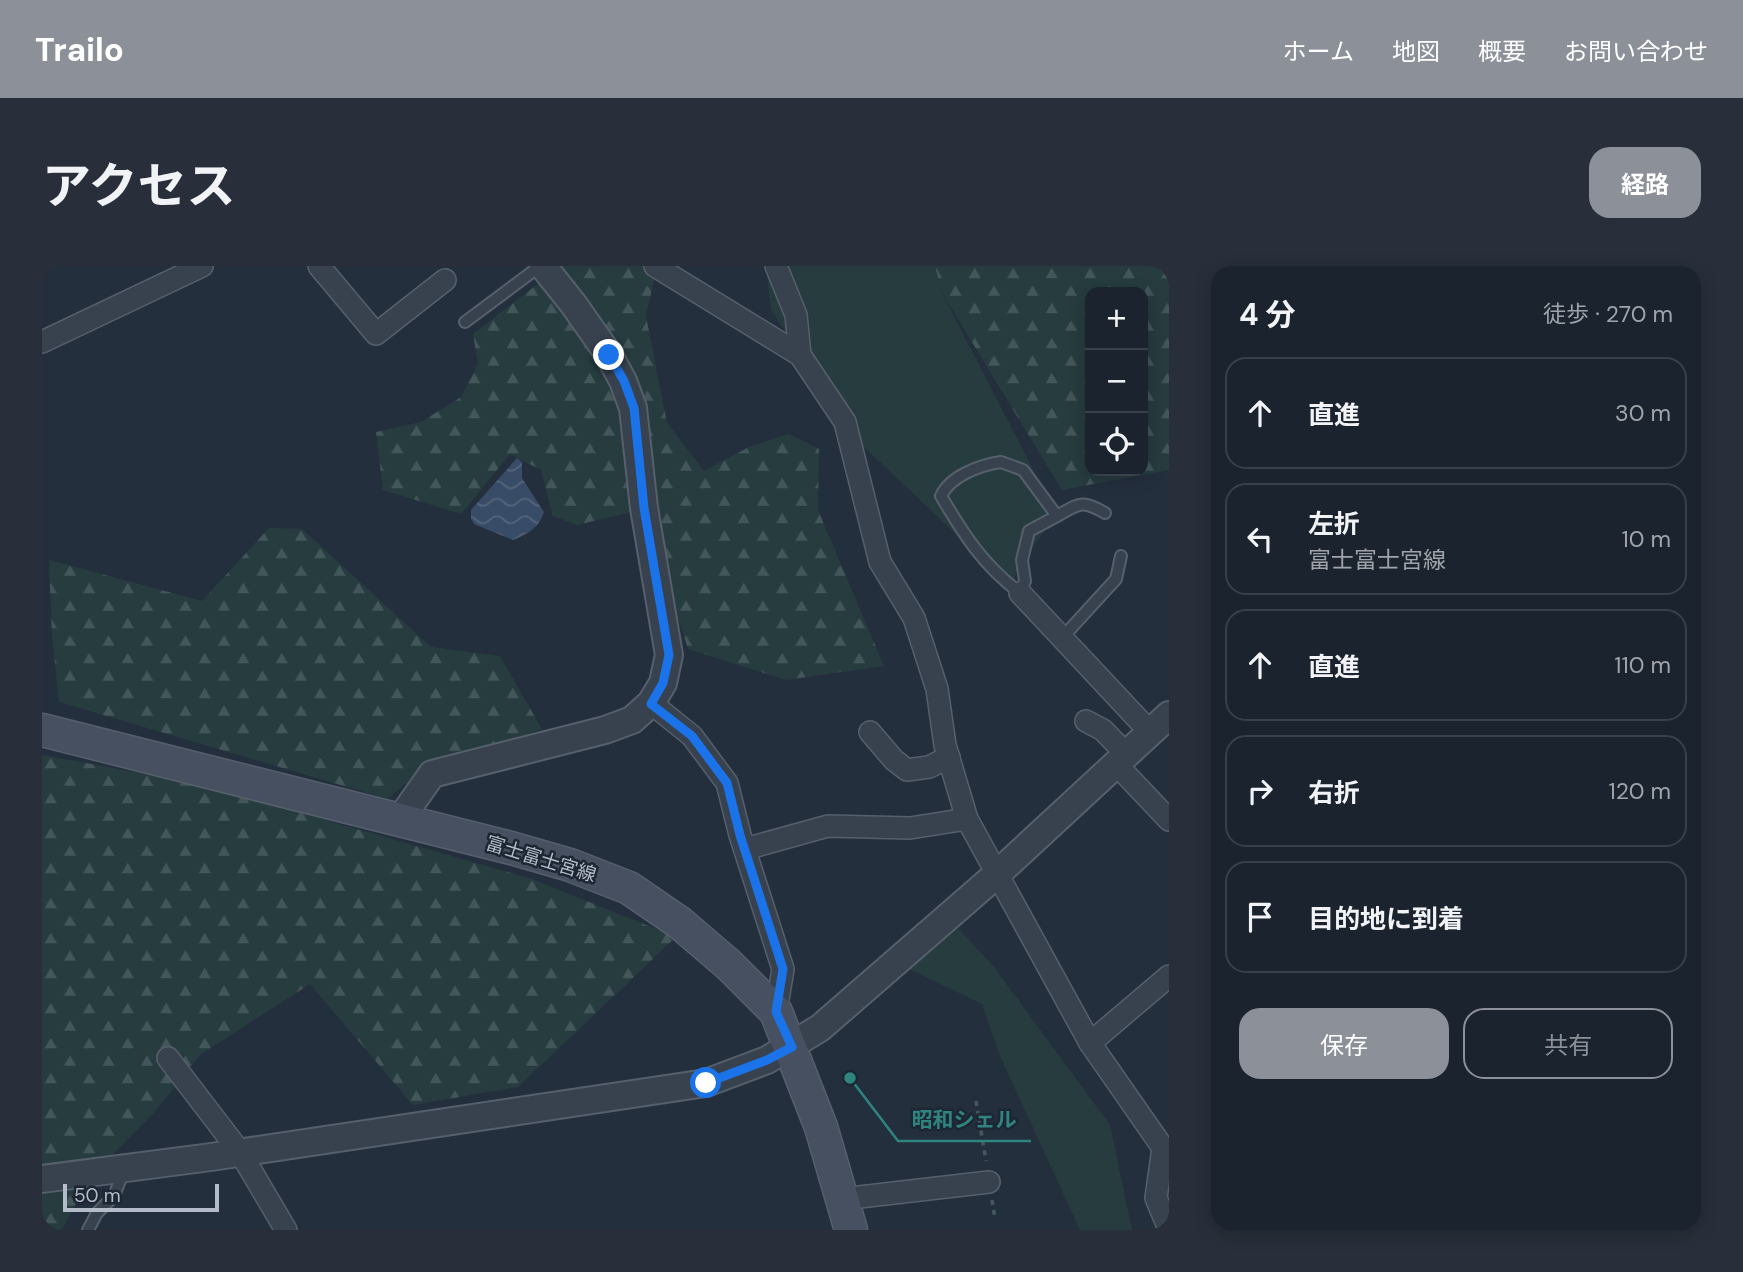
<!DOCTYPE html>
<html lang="ja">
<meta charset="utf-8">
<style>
body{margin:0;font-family:"DM Sans","Noto Sans JP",sans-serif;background:#282f3a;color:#f1f3f6}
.controls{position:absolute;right:21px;top:21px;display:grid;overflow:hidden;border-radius:14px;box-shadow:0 4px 18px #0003}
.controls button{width:63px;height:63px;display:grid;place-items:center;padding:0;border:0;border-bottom:2px solid #39404a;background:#1b232e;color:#f1f3f6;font:35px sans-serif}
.scale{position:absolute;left:21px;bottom:18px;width:156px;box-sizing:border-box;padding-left:7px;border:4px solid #b4bcc9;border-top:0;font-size:19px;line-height:24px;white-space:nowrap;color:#b4bcc9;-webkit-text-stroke:5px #1d2633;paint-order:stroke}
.stop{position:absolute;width:21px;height:21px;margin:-16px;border:5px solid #1a73e8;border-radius:50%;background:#fff}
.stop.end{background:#1a73e8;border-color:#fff;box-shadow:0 2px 7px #0008}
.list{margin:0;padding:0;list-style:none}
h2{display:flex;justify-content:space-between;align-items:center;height:91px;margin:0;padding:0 28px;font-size:30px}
h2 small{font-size:23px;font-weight:400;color:#a0a4aa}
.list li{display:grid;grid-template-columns:46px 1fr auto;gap:21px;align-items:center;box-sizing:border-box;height:112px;margin:0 14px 14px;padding:0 14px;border:2px solid #39404a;border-radius:21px}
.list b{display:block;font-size:26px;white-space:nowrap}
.list p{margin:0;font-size:23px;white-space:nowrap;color:#a0a4aa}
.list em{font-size:23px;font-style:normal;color:#a0a4aa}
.actions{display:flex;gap:14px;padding:21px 28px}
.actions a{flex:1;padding:16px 0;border:2px solid #8c9099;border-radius:21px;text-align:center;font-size:24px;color:#8c9099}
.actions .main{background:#8c9099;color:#fff}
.icon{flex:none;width:38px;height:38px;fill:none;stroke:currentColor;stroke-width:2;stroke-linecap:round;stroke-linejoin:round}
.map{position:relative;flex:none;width:1127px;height:964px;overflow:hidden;border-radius:21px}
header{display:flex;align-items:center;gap:42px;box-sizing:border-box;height:98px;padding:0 35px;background:#8c9099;color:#fff}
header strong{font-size:33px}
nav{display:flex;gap:38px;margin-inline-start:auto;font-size:24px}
.intro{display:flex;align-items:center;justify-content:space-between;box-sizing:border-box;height:168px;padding:0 42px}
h1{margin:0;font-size:49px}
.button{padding:18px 32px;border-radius:21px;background:#8c9099;color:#fff;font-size:24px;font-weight:700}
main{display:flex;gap:42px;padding:0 42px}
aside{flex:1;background:#1b232e;border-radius:21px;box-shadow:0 4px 18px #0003}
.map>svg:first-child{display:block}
</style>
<header>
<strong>Trailo</strong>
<nav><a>ホーム</a><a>地図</a><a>概要</a><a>お問い合わせ</a></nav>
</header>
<div class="intro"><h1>アクセス</h1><a class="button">経路</a></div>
<main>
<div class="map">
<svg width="1127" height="964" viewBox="0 0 1127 964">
<defs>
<pattern id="forest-firs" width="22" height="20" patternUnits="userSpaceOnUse" patternTransform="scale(1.75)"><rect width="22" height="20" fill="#263c3f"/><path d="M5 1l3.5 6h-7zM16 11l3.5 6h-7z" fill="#435659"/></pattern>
<pattern id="water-waves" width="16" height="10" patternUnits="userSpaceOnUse" patternTransform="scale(1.75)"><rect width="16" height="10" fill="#394c67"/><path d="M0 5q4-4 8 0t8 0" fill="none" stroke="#53647b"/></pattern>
</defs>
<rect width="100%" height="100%" fill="#242f3e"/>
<g fill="#263c3f">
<polygon points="724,0 893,0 899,25 1015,250 980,294 969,320 821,180 729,44"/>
<polygon points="916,662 952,701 1068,859 1090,964 1038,964 958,790 940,738 867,703"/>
</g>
<g fill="url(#forest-firs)" fill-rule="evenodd">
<polygon points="519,0 611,0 612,14 604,50 625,157 662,205 707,181 747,168 777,183 776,244 842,400 744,414 646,383 602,243 535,259 511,250 499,204 468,188 419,248 341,224 334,166 379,156 419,131 436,98 431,68"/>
<path d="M893,0H1127V204L1020,224L899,25ZM1048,26H1101V205H1048Z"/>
<polygon points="227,262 260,263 389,381 458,390 500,463 381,502 346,533 17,436 10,370 7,294 160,335"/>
<polygon points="0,489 158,518 490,613 634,671 476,821 371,839 268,718 159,788 115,843 46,914 20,964 0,964"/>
</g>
<path fill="url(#water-waves)" d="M475,192L480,196V212L502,246C497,262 486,268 471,274L432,258L429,253V244Z"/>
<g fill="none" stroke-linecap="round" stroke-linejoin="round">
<g stroke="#565f6c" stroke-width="14">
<g id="service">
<polyline points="423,56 498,0"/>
<path d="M959,196L981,204L1015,250L987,265L980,294L983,315L978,327C941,299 922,269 899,230C908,210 938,199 959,196Z"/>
<path d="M1015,250C1037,238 1039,233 1063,247"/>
<polyline points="1020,372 1074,313 1079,290"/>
<polyline points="46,964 55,947 72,930 82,904"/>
</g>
</g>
<g stroke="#565f6c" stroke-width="24">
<g id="minor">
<polyline points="277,0 334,68 403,14"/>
<polyline points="613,0 758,89 803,156 838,296 872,352 895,423 903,479 925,553 1048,777 1121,882 1127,887"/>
<polyline points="734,0 754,49 758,89"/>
<polyline points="0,76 160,0"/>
<polyline points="978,327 1109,467"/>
<polyline points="609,437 650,470 685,517 698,569 741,703 734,746"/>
<polyline points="1044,455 1061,464 1084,488"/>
<polyline points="828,466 852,494 865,504 887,501 907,491"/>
<polyline points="1073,497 1127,554"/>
<polyline points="703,583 786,560 868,562 925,553"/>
<polyline points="1048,777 1127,710"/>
<polyline points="126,792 198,886 244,964"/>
<polyline points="1121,882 1114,932 1127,963"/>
<polyline points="800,933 947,916"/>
</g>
</g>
<g stroke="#565f6c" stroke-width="30">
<g id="tertiary">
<polyline points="357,555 390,508 563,464 590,454 609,437 621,417 627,389 602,242 591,142 581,115 567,89 532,39 501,0"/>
<polyline points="0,913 169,891 664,817 725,794 778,762 954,609 1127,449"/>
</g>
</g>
<g stroke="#565f6c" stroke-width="35">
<polyline id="secondary" points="0,464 469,582 528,599 587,622 638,657 687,699 734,746 779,861 809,964"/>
</g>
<g stroke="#44595c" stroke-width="3.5" stroke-dasharray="5 5" stroke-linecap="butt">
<polyline points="934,835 944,895"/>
<polyline points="950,934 953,953"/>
</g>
<use href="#service" stroke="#38414e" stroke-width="10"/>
<use href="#minor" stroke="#38414e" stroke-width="21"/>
<use href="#tertiary" stroke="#38414e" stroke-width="26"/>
<use href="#secondary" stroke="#465061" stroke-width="32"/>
</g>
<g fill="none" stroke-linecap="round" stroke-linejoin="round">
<polyline stroke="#1a73e8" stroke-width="9" points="567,89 582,115 592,142 602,242 627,389 621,417 609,438 650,470 685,517 698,569 741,703 734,746 750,781 725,794 664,817"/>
</g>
<g text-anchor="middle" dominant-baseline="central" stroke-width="5" stroke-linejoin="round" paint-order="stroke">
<g font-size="19" fill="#b4bcc9" stroke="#1d2633">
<text transform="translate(499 593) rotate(17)">富士富士宮線</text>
</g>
</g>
<path fill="none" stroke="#308480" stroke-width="2.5" d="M808 812L856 875H989"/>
<circle fill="#308480" stroke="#1d2633" stroke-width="2.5" cx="808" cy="812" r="7"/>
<g font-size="21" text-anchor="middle" font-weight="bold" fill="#308480" stroke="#1d2633" stroke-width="5" stroke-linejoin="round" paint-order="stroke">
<text x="922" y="861">昭和シェル</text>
</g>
</svg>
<div class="controls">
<button>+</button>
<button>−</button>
<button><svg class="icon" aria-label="locate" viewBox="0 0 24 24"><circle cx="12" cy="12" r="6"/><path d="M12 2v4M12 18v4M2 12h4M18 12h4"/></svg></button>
</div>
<div class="scale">50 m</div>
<div class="stop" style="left:664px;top:817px"></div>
<div class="stop end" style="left:567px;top:89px"></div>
</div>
<aside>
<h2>4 分<small>徒歩 · 270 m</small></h2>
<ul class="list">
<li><svg class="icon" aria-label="ahead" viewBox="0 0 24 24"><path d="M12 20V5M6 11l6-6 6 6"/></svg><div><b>直進</b></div><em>30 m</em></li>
<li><svg class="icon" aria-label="left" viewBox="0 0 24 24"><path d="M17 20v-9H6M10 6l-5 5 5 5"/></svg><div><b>左折</b><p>富士富士宮線</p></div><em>10 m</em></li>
<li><svg class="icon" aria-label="ahead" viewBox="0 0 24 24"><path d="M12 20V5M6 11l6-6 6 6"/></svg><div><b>直進</b></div><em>110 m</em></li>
<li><svg class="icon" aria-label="right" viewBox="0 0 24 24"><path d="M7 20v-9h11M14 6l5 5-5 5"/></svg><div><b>右折</b></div><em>120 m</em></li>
<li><svg class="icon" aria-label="arrive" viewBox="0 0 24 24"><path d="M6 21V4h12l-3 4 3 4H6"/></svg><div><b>目的地に到着</b></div></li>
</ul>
<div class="actions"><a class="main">保存</a><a>共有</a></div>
</aside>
</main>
